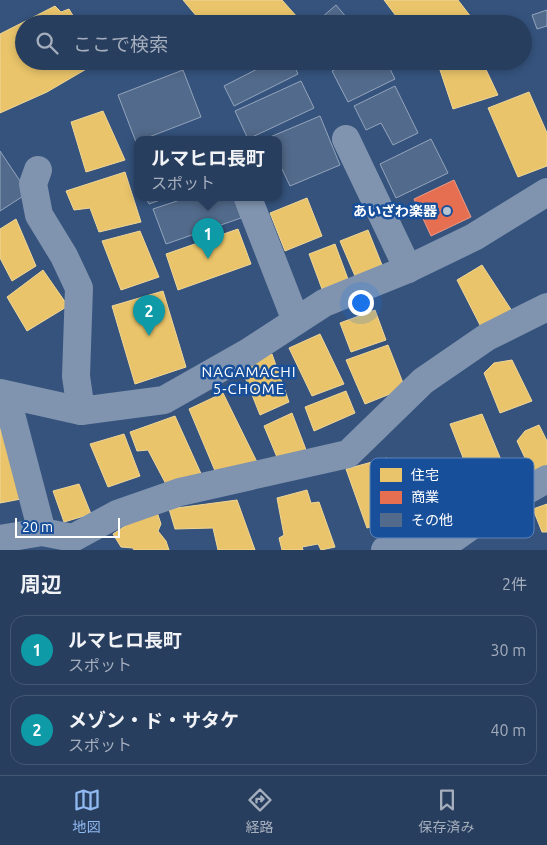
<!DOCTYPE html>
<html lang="ja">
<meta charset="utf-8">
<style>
body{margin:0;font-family:Ubuntu,"Noto Sans JP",sans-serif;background:#344967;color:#f1f3f6}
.scale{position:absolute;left:15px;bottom:12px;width:105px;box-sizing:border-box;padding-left:5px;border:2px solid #fff;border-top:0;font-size:14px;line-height:18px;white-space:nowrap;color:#fff;-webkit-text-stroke:4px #184f9a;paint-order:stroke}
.you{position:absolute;left:360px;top:302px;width:18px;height:18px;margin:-12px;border:4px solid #fff;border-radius:50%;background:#1a73e8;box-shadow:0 0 0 8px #1a73e833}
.badge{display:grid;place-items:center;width:32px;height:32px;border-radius:50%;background:#90b9f0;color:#fff;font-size:16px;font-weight:700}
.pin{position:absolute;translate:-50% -41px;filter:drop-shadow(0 1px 2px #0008)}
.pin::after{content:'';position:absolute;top:26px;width:18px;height:15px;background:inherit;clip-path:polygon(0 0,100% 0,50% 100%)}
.popup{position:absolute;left:134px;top:136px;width:148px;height:65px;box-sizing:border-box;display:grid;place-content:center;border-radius:10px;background:#283e5e;filter:drop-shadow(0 1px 4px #0005);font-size:16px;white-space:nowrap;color:#a5aebc}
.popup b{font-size:19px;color:#f1f3f6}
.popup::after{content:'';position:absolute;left:50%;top:100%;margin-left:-10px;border:10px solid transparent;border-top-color:#283e5e}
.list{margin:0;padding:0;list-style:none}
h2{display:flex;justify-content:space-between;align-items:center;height:65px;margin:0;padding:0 20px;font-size:21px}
h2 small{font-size:16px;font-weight:400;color:#a5aebc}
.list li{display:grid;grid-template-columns:32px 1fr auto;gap:15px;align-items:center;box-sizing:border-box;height:70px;margin:0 10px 10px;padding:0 10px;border:1px solid #445773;border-radius:15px}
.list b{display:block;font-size:19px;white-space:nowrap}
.list p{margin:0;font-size:16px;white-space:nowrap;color:#a5aebc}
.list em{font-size:16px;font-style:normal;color:#a5aebc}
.icon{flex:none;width:28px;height:28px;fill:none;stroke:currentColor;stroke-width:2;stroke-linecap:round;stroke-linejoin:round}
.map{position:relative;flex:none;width:547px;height:550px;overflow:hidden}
.search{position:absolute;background:#283e5e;box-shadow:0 2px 8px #0003;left:15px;right:15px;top:15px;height:55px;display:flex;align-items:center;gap:12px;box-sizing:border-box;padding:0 18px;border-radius:28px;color:#a5aebc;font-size:19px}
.sheet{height:225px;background:#283e5e}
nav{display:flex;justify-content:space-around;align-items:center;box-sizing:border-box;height:70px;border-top:1px solid #445773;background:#283e5e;font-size:14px;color:#a5aebc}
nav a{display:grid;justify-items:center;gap:2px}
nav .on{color:#90b9f0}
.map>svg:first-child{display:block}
</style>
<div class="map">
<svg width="547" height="550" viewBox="0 0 547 550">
<rect width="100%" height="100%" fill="#35537d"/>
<g fill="#e9c46a" stroke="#f0d697">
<polygon points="183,0 282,0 298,18 291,24 203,24"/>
<polygon points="384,0 458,0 471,17 464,24 402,24"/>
<polygon points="55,6 61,12 69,9 78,24 24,24 24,61 100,61 47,92 0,113 0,34"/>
<polygon points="437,61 482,61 498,95 453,109"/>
<polygon points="529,92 547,133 547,166 518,177 488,108"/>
<polygon points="103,111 125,160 86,172 71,122"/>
<polygon points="125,172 141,222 99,232 90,208 74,210 66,191"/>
<polygon points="307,198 322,236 285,251 270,213"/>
<polygon points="16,219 36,266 12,281 0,258 0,229"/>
<polygon points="238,229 251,264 178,290 166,254"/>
<polygon points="368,230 382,265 355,276 340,241"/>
<polygon points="140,231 159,277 121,290 102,241"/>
<polygon points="335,244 348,279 322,289 309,254"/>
<polygon points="482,265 512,311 481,327 457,280"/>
<polygon points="43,270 68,306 27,331 7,297"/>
<polygon points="163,291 186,367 135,384 112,306"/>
<polygon points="375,310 386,340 351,352 340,323"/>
<polygon points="320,334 344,384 312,396 289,348"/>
<polygon points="388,345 405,388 365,404 346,360"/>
<polygon points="272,354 289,402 260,415 241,367"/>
<polygon points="512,360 532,401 500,413 484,373 494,363"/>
<polygon points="346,391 355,413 314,431 305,407"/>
<polygon points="223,393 257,462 218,478 189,409"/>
<polygon points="292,413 308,455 279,462 264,426"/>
<polygon points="482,414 511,484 479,499 450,424"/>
<polygon points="175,416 203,478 168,488 148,450 137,451 130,432"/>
<polygon points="0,425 21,499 0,503"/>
<polygon points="539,425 547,441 547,466 532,473 517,441 525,431"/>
<polygon points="124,434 140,476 108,487 90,444"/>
<polygon points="387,458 405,518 367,528 346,469"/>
<polygon points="454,468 475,517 438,531 420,481"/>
<polygon points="79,484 91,514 64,522 53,491"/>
<polygon points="307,490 311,503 319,502 335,547 321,550 318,544 302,547 303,550 282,550 279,538 284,535 277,498"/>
<polygon points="237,500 255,550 218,550 213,528 175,529 169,509"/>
<polygon points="547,504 547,532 542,532 533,509"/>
<polygon points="157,512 161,524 158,531 166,541 169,550 134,550 133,548 121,547 113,534 131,522"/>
</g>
<polygon fill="#e76f51" stroke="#ee9a85" points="454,180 471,217 431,236 414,199"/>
<g fill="#526a8b" stroke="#94a5bc">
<polygon points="336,5 352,24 314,24"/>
<polygon points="547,10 547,26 537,29 532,15"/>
<polygon points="273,61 292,61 298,74 234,106 224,86"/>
<polygon points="299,61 317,61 307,70"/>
<polygon points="354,61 386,61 395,79 348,102 332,71"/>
<polygon points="183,70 201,117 136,142 118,95"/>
<polygon points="301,81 314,108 248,139 235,111"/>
<polygon points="395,86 418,133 393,145 381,123 366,130 354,106"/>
<polygon points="320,116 340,165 290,186 282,169 278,171 278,140 263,140"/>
<polygon points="431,139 448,173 396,198 380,164"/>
<polygon points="0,151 28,193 0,211"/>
<polygon points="146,198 163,198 163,199 149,204"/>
<polygon points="186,198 234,198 241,218 166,244 153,209"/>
</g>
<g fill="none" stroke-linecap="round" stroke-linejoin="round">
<g stroke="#8094af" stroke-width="28">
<polyline points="346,139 408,269"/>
<polyline points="38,170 33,184 39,215 64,256 79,288 76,376 81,411"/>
<polyline points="248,198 296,321"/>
<polyline points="0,393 81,411 164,400 247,353 324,303 408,269 474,237 547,192"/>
<polyline points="6,395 42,532"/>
<polyline points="0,539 42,532 73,538 117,514 180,492 348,454 423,381 487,337 547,307"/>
<polyline points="385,550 454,538 499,506 547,479"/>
</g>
</g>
<circle fill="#b8c3d2" stroke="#184f9a" stroke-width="2" cx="447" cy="211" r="5"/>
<g text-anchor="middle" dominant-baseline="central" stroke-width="5" stroke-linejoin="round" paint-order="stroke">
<g font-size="14" font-weight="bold" fill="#fff" stroke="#184f9a" text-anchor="end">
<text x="437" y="211">あいざわ楽器</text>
</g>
<g font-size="15" letter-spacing="1" fill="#fff" stroke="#184f9a">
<text x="249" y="371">NAGAMACHI<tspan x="249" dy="17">5-CHOME</tspan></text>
</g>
</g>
<rect x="370" y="458" width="164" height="80" rx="8" fill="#184f9a" stroke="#5d84b8" stroke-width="1"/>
<rect x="380" y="468" width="22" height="14" fill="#e9c46a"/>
<rect x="380" y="491" width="22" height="13" fill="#e76f51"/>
<rect x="380" y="513" width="22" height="14" fill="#526a8b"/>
<g font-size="14" fill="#fff">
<text x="411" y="480">住宅</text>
<text x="411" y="502">商業</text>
<text x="411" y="525">その他</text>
</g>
</svg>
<div class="scale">20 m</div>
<div class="you"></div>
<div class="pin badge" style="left:208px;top:259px;background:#0f9aa8">1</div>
<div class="popup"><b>ルマヒロ長町</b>スポット</div>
<div class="pin badge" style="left:149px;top:336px;background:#0f9aa8">2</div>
<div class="search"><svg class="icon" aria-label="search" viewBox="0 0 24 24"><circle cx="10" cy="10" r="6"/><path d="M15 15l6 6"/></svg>ここで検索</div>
</div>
<section class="sheet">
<h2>周辺<small>2件</small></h2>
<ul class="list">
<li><span class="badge" style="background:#0f9aa8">1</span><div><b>ルマヒロ長町</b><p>スポット</p></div><em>30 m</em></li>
<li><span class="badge" style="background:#0f9aa8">2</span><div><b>メゾン・ド・サタケ</b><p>スポット</p></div><em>40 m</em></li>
</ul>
</section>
<nav>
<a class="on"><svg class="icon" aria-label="map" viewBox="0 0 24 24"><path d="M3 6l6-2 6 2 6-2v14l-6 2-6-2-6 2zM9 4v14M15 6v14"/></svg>地図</a>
<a><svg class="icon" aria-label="directions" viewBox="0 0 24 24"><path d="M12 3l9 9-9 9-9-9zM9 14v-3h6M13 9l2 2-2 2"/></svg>経路</a>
<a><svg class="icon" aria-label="saved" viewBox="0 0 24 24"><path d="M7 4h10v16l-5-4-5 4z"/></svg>保存済み</a>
</nav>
